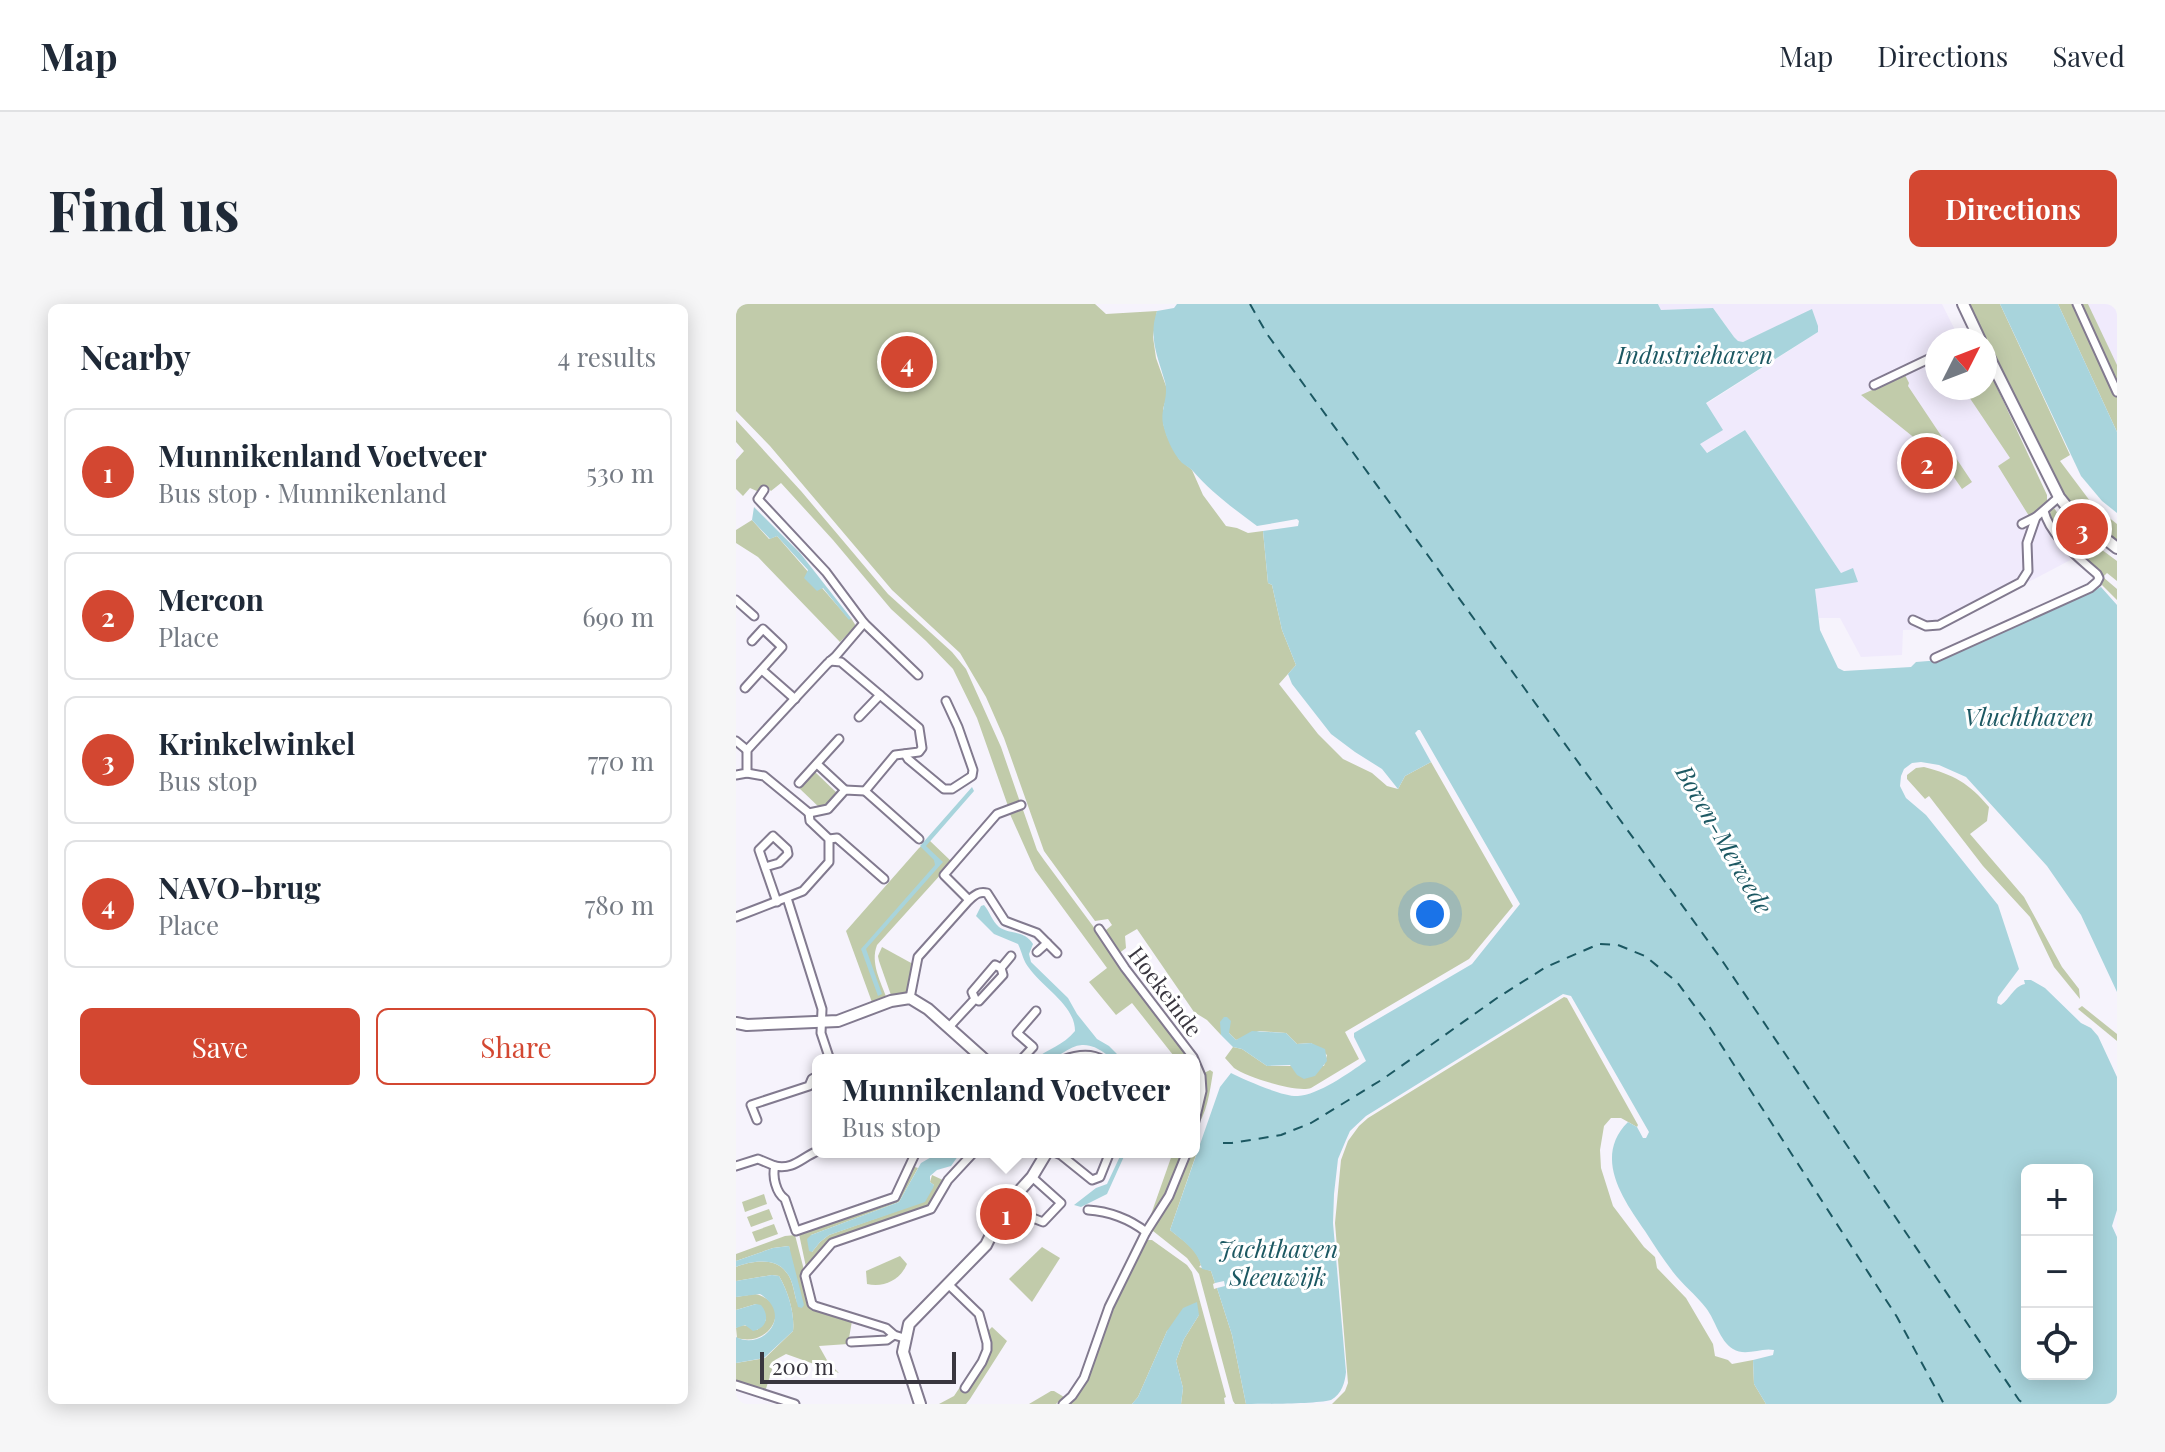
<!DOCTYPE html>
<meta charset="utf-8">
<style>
body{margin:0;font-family:"Playfair Display",serif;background:#f6f6f7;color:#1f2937}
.controls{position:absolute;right:24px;bottom:24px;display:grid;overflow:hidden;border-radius:12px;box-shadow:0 4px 20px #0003}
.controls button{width:72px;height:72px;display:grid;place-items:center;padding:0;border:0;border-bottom:2px solid #e0e1e3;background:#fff;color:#1f2937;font:40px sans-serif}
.compass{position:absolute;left:1189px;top:24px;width:72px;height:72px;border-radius:50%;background:#fff;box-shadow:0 4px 20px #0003;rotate:48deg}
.scale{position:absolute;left:24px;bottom:20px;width:196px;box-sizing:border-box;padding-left:8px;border:4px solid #39363f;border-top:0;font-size:22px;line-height:28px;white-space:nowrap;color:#39363f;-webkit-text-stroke:6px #fff;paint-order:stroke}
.you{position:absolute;left:694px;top:610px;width:28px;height:28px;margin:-20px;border:6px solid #fff;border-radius:50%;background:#1a73e8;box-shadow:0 0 0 12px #1a73e833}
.badge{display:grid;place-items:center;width:52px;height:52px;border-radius:50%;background:#d34731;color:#fff;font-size:26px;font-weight:700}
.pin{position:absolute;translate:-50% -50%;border:4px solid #fff;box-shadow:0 2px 8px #0006}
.popup{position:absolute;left:76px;top:750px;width:388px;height:104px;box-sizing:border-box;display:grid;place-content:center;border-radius:12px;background:#fff;filter:drop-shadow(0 2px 6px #0005);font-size:26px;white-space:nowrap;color:#747a83}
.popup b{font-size:30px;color:#1f2937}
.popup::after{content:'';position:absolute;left:50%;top:100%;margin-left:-16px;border:16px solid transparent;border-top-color:#fff}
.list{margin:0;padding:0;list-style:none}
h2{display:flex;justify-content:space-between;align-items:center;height:104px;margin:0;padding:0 32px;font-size:34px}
h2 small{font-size:26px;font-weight:400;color:#747a83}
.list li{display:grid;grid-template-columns:52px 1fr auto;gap:24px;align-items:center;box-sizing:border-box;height:128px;margin:0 16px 16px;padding:0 16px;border:2px solid #e0e1e3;border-radius:12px}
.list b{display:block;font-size:30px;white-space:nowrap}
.list p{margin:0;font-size:26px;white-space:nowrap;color:#747a83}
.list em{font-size:26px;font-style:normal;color:#747a83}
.actions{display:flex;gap:16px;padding:24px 32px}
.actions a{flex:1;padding:18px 0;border:2px solid #d34731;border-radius:12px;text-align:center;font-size:28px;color:#d34731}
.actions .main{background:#d34731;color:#fff}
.icon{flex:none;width:44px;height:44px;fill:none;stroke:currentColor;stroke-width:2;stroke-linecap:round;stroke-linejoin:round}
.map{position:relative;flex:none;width:1381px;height:1100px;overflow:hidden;border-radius:12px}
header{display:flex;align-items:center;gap:48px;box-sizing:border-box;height:112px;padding:0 40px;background:#fff;border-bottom:2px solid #e0e1e3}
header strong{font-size:38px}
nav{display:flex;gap:44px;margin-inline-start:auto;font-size:28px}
.intro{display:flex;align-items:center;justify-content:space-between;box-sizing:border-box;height:192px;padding:0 48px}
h1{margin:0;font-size:56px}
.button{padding:20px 36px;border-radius:12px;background:#d34731;color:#fff;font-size:28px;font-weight:700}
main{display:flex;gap:48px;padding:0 48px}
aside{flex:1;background:#fff;border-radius:12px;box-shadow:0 4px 20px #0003}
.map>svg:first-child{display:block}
</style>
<header>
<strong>Map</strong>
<nav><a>Map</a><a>Directions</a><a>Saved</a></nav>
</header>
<div class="intro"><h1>Find us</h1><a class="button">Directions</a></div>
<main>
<aside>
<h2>Nearby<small>4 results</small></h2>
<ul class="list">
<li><span class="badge">1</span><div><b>Munnikenland Voetveer</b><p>Bus stop · Munnikenland</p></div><em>530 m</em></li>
<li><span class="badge">2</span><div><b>Mercon</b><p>Place</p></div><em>690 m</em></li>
<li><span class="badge">3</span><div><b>Krinkelwinkel</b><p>Bus stop</p></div><em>770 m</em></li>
<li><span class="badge">4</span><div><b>NAVO-brug</b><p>Place</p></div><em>780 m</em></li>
</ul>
<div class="actions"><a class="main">Save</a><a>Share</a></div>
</aside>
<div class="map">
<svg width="1381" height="1100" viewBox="0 0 1381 1100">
<rect width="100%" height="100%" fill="#f6f3fc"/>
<g fill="#f0eafc">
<polygon points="922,0 1206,0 1224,36 1201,36 1201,84 1248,84 1281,153 1342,252 1203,325 1167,326 1166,351 1125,353 1104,314 1082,314 1079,285 1117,265 1105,269 1009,126 970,149 964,140 970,100 1082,28 1076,6 1007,38 1002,37 998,33 977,4 925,6"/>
<polygon points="1347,0 1381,0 1381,67"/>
</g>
<g fill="#c1cbaa">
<path d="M0,0H359L370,10L421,7L417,33L420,54L431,85V92L427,105V119L431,132L443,155L456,166L467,191L490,222L501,224L512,229L527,227L532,279L536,281L546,326L560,361L543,380L582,430L607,455L636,469L651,482L662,485L669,472L695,458L777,602L733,655L609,728L623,755L575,784C560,789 511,773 498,764C495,761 492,757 489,754L497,743L506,745L531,762H588L591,751L575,739L561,740L550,729L523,727L500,736L485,721V731L471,716L458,708L401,625L389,632L390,644L382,650L370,630V626L376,621L372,615L359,617L308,547L268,434L250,393L224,349L156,286L34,142L0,107Z"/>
<polygon points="1232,0 1264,0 1334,151 1324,157 1357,201 1381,220 1381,238 1337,206 1328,195 1306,155"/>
<polygon points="1322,0 1340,0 1381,90 1381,128"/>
<polygon points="1346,0 1352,0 1381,61 1381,77"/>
<polygon points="1249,58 1311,191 1311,198 1293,212 1262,162 1274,154 1227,84 1249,84"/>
<polygon points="1169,71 1173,79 1172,82 1236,178 1226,185 1206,156 1125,91"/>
<polygon points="0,116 65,187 152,290 216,348 230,365 265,443 284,498 272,502 241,414 217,365 190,337 155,305 97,236 45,179 35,187 30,182 23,188 14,184 7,192 0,185 0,156 8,147 0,138"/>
<path d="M1318,204L1327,217L1381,257V277L1371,269L1367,273L1381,285V296L1366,281V273C1348,254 1318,234 1314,207Z"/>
<polygon points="16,216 33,235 41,232 113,315 115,314 120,322 104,338 22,253 0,239 0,226"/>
<path d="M1188,463C1218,471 1233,479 1253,503L1251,517L1234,530L1288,593L1326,663L1343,685L1344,695L1318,663L1294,613L1247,562L1193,492L1189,495L1171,475V471L1180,464Z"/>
<polygon points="78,467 102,490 90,503 85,505 63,484"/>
<polygon points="286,503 301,546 308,556 451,749 454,756 441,756 396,699 380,711 353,678 371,664 299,566 273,508"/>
<path d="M193,536L216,558L141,641C134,659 145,678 151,695L137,701L110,627L183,544Z"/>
<polygon points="146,643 177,660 171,690 156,694 143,657 142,652"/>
<polygon points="828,693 831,694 902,821 901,823 885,814 875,814 868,822 864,846 865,864 877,902 908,943 919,953 921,964 950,994 977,1040 979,1052 992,1056 996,1060 1017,1056 1018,1080 1030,1100 596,1100 609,1087 612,1079 599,919 605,856 612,837 623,822 632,814"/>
<polygon points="1346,702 1381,730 1381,737 1342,705"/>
<path d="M474,766L477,768C474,787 471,810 459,826L465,805L468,769Z"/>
<polygon points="437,848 446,848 432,890 412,919"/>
<path d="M452,850L460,851L434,926C446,936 462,945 465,961L463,963L475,967L479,979L477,980L478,985L481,984L496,1031L510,1100H499L497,1097L463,970L451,954L417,927V923L437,891Z"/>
<polygon points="176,862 182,864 163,898 75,931 76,948 84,938 93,931 172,903 198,881 194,878 196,871 209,877 191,904 95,937 71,964 70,963 63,930 156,897"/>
<polygon points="28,890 31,900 9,908 6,898"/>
<polygon points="33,905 37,915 15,923 11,913"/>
<polygon points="38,920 42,930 20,938 16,928"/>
<path d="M59,931L68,966L65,970C76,1012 76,1005 116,1017L112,1040L83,1042L92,1058L103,1069L50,1050L39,1056L29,1088L0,1079V1059L29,1054L57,1027C59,1010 52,987 43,972L36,971L0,977V963C15,957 39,953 50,968C57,975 58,990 61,999L53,942L37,944L0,957V950L49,932Z"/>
<polygon points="412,936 416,936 451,961 456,968 490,1093 488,1094 489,1100 445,1100 447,1084 440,1057 448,1035 463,1011 431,1027 402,1093 396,1100 332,1100 408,939"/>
<polygon points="306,943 324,954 296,998 273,975"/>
<path d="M164,952L171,960C164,976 148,984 131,980L130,967Z"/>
<path d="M19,990C57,998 37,1044 1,1034L0,1024C7,1018 14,1023 21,1026L30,1016L20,1000L0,1006V993Z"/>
<polygon points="256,1023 271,1037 234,1095 230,1100 203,1100 218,1092 224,1083 229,1086 250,1055 250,1029"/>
<polygon points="315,1087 318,1087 328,1093 320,1100 293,1100"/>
</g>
<g fill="#a8d4dc" fill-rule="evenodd">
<path d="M441,0H922L925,6L977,4L998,33L1002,37L1007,38L1076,5L1082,22V28L970,99L987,126L964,140L971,149L1009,126L1105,269L1117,264L1122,278L1079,285L1084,326L1102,364L1108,367L1175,363L1180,358L1205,356L1365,283L1381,301V688L1345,611L1311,562L1230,473L1203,461L1185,458L1176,459L1168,465L1165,472L1164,482L1170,494L1190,511L1262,601L1283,665L1262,693L1261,699L1265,701C1274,695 1278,682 1289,680L1288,676H1295L1309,684L1345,719L1355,724L1362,732L1381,773V906L1376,922L1381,933V1100H1030L1018,1080L1017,1056L1037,1051L1038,1046C1025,1043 1010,1053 997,1045C983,1036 980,1017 970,1004C960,991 947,981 937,968C927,955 918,941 909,927C887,895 857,853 892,818L901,823L907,834H910L913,828L835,692L827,690L630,812L614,827L610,836L602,855L598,890L597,919L610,1068C609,1078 606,1090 595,1096C579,1100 530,1100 510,1100L496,1031L481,984L489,982L488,977L479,979L475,967L466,965C462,946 448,938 434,926L484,783L495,769C509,776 547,793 562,792C582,791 613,769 630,757L618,733V729L736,660L784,600L684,426H682L679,429L695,458L669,472L662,485L646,465L619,448L595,430L556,380L552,370L560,361L546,326L536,281L532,279L527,227L562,222L563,217L561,215L521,222C498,205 475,188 456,166C455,165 448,160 446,159C437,149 430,134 427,120C424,106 433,93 429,78C422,53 412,33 421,7L438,4ZM1291,866H1351V1070H1291Z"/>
<polygon points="1264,0 1322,0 1381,128 1381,209 1366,197 1345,172"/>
<polygon points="18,203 64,249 115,314 113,316 87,284 81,287 68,274 72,266 41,232 34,235 16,216"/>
<polygon points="236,483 238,487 190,542 207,558 130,645 146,690 142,692 125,645 199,561 198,556 184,542"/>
<path d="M248,601C254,608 256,617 263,623C275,631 289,626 297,640L293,650L295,658L332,694L341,710L361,735L373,742L387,756C371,756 364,740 346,741C332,742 323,754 311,756C306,757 302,756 298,756C311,745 328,741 339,727C339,701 307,684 293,664C287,657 286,648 282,640L258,630L240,612L245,602Z"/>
<polygon points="488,713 491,713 495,717 493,729 500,736 516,727 550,729 561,740 575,739 589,745 591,757 579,772 568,775 561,771 554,761 531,762 506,745 497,743 485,731 484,718"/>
<polygon points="204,848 225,848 215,862 201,866 194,872 194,878 198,881 197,884 189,898 93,931 84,938 76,948 73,947 71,935 75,931 163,898 185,859"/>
<polygon points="386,848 390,848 371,890 345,903 338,901 360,884 371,880"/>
<path d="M53,942L68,1001L66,1004L62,1003L61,999C58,990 57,975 50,968C39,953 15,957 0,963V957L37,944Z"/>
<path d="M36,971L43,972C52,987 59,1010 57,1027L28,1054L0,1059V1033C27,1047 58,1011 24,990L0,993V977Z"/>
<polygon points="461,998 463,1011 448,1035 440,1057 447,1084 445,1100 396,1100 402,1093 431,1027 447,1004"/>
<path d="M20,1000L25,1001C34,1012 31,1024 17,1027L9,1021L0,1024V1006Z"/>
</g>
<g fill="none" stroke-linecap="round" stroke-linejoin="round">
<g stroke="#1c5862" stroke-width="2" stroke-dasharray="10 8" stroke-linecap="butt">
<polyline points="514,0 531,30 983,652 1283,1096 1288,1100"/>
<polyline points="487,839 496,839 545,831 575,819 647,775 761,694 810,663 863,640 882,641 909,652 941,678 969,716 1161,1013 1208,1100"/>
</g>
<g stroke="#827a8f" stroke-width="11">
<g id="street">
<polyline points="1341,0 1381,88"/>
<polyline points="1138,81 1201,51"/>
<polyline points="28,186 22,195 90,268 128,319 182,371"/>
<polyline points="1286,220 1300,213 1323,193"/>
<polyline points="0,296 18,312"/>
<polyline points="1177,316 1190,322 1203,321 1285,278 1292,267 1291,239 1300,213"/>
<path d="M1199,354L1354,284L1361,278L1363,274L1361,270C1342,253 1314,232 1308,207"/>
<polyline points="26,366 59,395"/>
<polyline points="9,384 46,343 27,325 16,337"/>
<polyline points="123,413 144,391"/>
<polyline points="0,437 11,446"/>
<polyline points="169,450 172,455 208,485 216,485 236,472 237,466 222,423 210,397"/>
<polyline points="81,460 109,486"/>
<polyline points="11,469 28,472 73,509 92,505 109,486 129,487 159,451 183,448 186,444 183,424 105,358 94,357"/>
<polyline points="0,471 11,469 11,446 91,360 99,353 128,319"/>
<polyline points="63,479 103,435"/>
<polyline points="129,487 183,535"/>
<polyline points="93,535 101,534 148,575"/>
<polyline points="29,563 43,559 52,550 51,545 37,532 23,546 41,598"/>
<polyline points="51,594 86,705 85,729 94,756"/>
<path d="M233,596C239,591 243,587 251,589L269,617L301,629L321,649"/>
<polyline points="0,613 67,587 93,558 93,535 74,517 73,509"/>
<polyline points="363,625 389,664 457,753 465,772 466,787 458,821"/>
<polyline points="301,648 311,639"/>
<polyline points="265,664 275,652"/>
<polyline points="174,694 182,653 233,596 208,571 261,510 285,501"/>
<polyline points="213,723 239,695 243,697 267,671 265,664 259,661 236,688 239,695"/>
<polyline points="285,756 297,743 281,729 300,707"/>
<path d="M327,756C340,751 354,748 367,756"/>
<polyline points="21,816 15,801 73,782 76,775 82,772"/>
<path d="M82,847C66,853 58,866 39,862C36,872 40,889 49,895L60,927L159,893L180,848"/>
<polyline points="318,848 325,851 356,876 364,873 374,848"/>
<polyline points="0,862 22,855 39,862"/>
<polyline points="269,903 307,918 325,899 296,873"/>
<path d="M352,906C372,907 394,915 410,928"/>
<polyline points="213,981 243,1010 251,1039 251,1046 246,1058 229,1084"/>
<polyline points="168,1034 158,1031 150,1024 79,1002 76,1000 69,972 70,969 96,939 195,905 212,876 238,848"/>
<polyline points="115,1038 151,1036 158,1031"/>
<polyline points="0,1081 59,1100"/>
<polyline points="327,1100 336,1092 348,1074 373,1003 410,928 433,892 451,848"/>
</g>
</g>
<g stroke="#827a8f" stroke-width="14">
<g id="secondary">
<polyline points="1227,0 1244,36"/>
<polyline points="1249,45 1323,193 1335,208 1381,244"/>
<polyline points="0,719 11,721 102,717 155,697 174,694 192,705 249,756"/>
<polyline points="184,1100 167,1048 173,1020 250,941 269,903 296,873 311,848"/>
</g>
</g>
<use href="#street" stroke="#fff" stroke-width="7"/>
<use href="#secondary" stroke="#fff" stroke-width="10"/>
</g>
<g text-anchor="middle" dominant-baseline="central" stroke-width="6" stroke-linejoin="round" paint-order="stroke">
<g font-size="22" fill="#39363f" stroke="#fff">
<text transform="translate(430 687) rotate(53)">Hoekeinde</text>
</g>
<g font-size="24" font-style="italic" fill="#1c5862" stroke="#fff">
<text x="959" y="50">Industriehaven</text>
<text x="1293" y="412">Vluchthaven</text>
<text transform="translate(989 535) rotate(60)">Boven-Merwede</text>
<text x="542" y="944">Jachthaven<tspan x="542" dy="28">Sleeuwijk</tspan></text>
</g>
</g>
</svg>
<div class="controls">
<button>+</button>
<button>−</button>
<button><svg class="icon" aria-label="locate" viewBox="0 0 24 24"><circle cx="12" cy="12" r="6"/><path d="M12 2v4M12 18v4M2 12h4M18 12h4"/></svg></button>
</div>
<svg class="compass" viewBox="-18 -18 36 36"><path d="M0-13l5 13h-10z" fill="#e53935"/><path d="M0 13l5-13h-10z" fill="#747a83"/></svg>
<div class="scale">200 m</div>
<div class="you"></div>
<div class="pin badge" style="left:270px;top:910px">1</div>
<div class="popup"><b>Munnikenland Voetveer</b>Bus stop</div>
<div class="pin badge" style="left:1191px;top:159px">2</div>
<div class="pin badge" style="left:1346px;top:225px">3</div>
<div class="pin badge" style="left:171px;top:58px">4</div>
</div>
</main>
